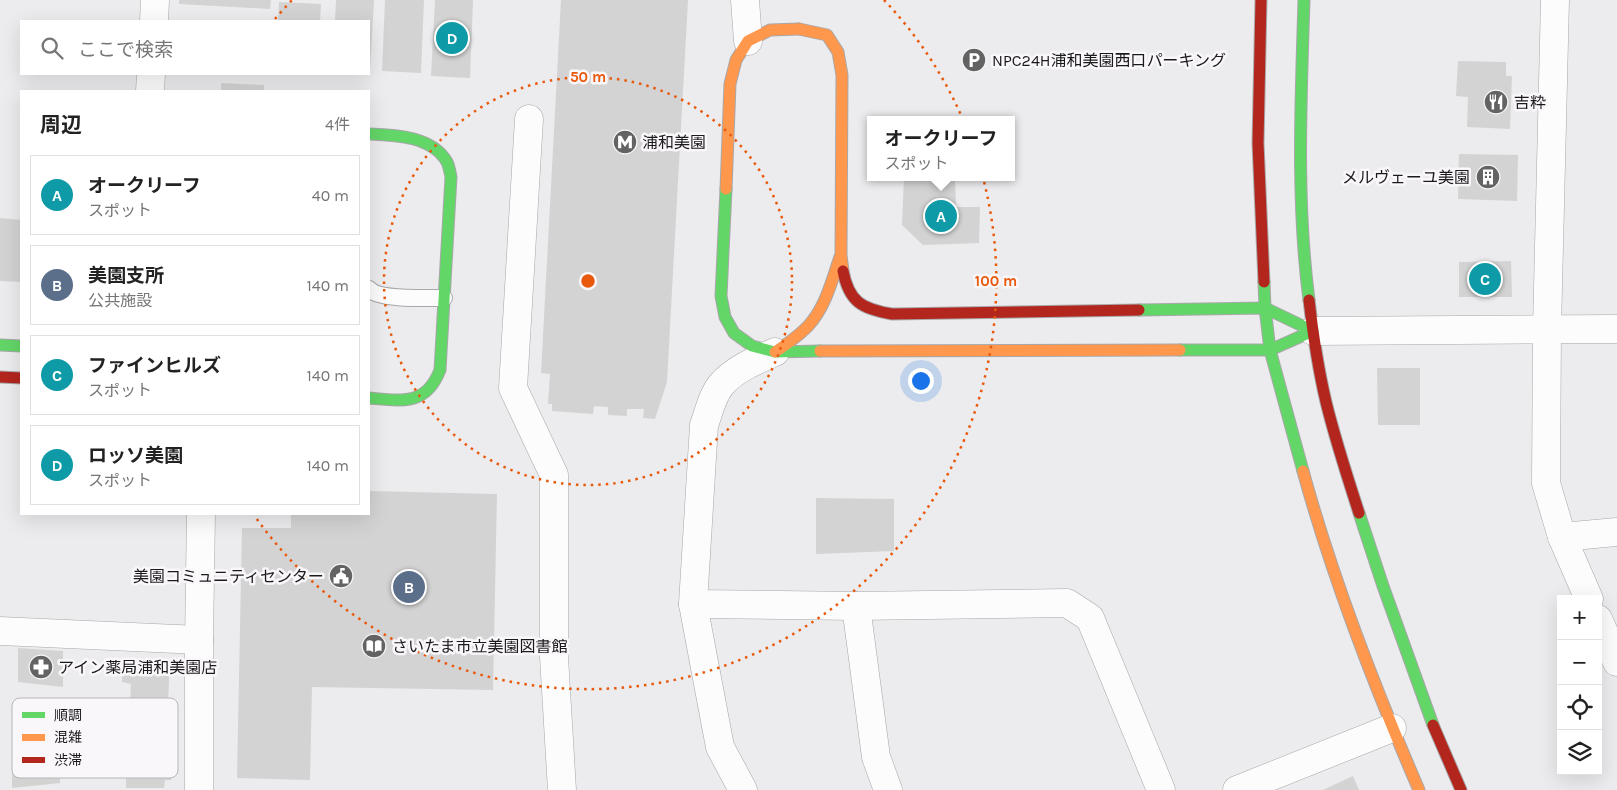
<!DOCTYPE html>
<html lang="ja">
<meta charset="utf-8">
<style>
body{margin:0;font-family:Karla,"Noto Sans JP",sans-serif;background:#f2f2f2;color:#222}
.controls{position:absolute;right:15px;bottom:15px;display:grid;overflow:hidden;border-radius:0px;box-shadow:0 5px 20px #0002}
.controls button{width:45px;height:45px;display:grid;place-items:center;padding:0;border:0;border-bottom:1px solid #e0e0e0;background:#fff;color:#222;font:25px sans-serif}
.you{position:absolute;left:920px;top:380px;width:18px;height:18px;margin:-12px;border:4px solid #fff;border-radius:50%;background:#1a73e8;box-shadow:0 0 0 8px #1a73e833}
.badge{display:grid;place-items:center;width:32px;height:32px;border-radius:50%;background:#646364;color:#fff;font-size:16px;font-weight:700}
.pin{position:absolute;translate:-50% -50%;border:2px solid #fff;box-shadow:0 1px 5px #0006}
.popup{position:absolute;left:867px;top:116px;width:148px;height:65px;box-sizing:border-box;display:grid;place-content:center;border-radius:0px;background:#fff;filter:drop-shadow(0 1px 4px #0005);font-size:16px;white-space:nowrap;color:#767676}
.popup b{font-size:19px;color:#222}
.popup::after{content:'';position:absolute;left:50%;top:100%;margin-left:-10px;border:10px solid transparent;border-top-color:#fff}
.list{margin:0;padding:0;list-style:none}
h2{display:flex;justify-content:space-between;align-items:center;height:65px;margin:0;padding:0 20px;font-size:21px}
h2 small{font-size:16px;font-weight:400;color:#767676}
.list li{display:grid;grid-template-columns:32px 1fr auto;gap:15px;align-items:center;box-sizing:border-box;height:80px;margin:0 10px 10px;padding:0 10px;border:1px solid #e0e0e0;border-radius:0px}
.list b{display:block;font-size:19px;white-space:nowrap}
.list p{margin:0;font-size:16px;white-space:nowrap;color:#767676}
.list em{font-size:16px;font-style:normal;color:#767676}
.icon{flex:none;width:28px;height:28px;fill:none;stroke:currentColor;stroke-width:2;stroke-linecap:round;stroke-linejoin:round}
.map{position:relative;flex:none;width:1617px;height:790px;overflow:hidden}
.search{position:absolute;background:#fff;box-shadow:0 5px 20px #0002;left:20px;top:20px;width:350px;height:55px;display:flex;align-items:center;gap:12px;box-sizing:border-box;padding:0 18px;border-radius:0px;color:#767676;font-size:19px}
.panel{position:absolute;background:#fff;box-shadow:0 5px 20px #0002;left:20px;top:90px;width:350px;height:425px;border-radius:0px}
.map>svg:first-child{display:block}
</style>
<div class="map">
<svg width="1617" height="790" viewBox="0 0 1617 790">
<rect width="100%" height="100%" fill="#ecebed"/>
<g fill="#d4d3d4">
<polygon points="179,0 271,0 270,9 179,4"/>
<polygon points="336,0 374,0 370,71 369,71 369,21 335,21"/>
<polygon points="385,0 424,0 421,73 382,71"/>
<polygon points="435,0 473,0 470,78 431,76"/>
<polygon points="561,0 688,0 667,382 655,419 643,418 644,409 627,409 627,416 608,415 608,407 594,406 593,414 552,411 552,404 548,404 550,374 541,373"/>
<polygon points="279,2 321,4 320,21 278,21"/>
<polygon points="1458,61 1506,62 1506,76 1512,76 1510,129 1467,127 1468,97 1456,96"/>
<polygon points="221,83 264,85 264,91 221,91"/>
<polygon points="1459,154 1518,155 1517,201 1458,199"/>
<polygon points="904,177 955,177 956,207 980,207 979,243 923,245 902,225"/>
<polygon points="0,218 21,220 21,282 0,281"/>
<polygon points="1511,261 1512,297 1459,297 1459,262"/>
<polygon points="1377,368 1420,368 1420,425 1378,425"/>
<polygon points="369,491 497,494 493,690 312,687 310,780 237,778 242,528 291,528 291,514 369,514"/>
<polygon points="816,498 894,499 894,551 816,554"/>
<polygon points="18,648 63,651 63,687 18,682"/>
<polygon points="122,660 170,661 167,724 129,723 131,684 122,682"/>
<polygon points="59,738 60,783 12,788 12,739"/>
<polygon points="126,751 172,752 171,780 165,780 164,788 126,788"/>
<polygon points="1353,776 1359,790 1323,790"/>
</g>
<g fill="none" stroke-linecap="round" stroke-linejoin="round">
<g stroke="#a8a7a9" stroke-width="18">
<path id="lane" d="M369,289C378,300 428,298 444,298"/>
</g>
<g stroke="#a8a7a9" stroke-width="29">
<g id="street">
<polyline points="745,0 748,41"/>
<polyline points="1555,0 1547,329 1546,483 1562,537 1589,599"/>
<polyline points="154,21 155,0"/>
<polyline points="150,91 151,74"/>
<polyline points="529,119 513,388 554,475 554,657 562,790"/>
<polyline points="1313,331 1617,329"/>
<polyline points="1562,537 1617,532"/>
<polyline points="693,604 856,606 1067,603 1090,618 1161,790"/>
<polyline points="856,606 876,757 888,790"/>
<polyline points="1598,619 1617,662"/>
<polyline points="0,631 199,640"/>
<polyline points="199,790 199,640 201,514"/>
<path d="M743,790L720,747L693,604L704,425C709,412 712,396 721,385C734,369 757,360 775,352"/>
<polyline points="1237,790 1392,728"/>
</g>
</g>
<g stroke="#a8a7a9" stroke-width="13">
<g id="fast">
<path d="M1304,0C1301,100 1296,200 1309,300"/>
<path d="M369,134C395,135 432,136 447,162C449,166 450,172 451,177L440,370C426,406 402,401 369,398"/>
<polyline points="726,189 721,296 725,317 734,333 752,346 775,352 820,351"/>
<polyline points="1264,282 1265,308 1270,350 1303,471"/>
<polyline points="1139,310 1265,308 1313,331 1270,350 1180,350"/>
<polyline points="0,345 21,346"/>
<polyline points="1359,513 1383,586 1433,725"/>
</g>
</g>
<g stroke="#a8a7a9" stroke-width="13">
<g id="slow">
<polyline points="799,29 827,35 838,52 842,75 841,255 843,271"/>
<polyline points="726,189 730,84 736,60 748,41 770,30 799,29"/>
<polyline points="820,351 1180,350"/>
<path d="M775,352C787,344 799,336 809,325C826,306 832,280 840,257"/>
<path d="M1303,471C1333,580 1374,686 1419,790"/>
</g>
</g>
<g stroke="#a8a7a9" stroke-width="13">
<g id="jam">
<polyline points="1261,0 1258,143 1264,282"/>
<path d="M843,271C849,302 862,309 892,314L1139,310"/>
<path d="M1309,300C1313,334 1318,368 1326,402C1335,439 1347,476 1359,513"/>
<polyline points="0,377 21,378"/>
<polyline points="1433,725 1461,790"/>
</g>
</g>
<use href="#lane" stroke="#fcfcfc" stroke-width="16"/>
<use href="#street" stroke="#fcfcfc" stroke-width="28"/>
<use href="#fast" stroke="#63d668" stroke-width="11"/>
<use href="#slow" stroke="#ff974d" stroke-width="11"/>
<use href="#jam" stroke="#b3261e" stroke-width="11"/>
</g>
<g fill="none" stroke="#e8590c" stroke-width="2.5" stroke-dasharray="2.5 5">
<circle cx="588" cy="281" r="204"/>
<path d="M275 19A408 408 0 0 1 292 0M884 0A408 408 0 1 1 254 515"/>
</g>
<defs>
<g id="parking-disc" transform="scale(1.25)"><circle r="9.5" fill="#646364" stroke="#faf7fb"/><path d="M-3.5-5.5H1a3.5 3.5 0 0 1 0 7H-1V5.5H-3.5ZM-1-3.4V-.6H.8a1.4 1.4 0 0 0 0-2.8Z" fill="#fff"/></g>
<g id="restaurant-disc" transform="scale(1.25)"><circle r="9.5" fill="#646364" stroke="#faf7fb"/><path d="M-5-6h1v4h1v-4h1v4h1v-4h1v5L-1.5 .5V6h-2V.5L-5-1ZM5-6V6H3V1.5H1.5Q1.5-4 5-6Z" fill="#fff"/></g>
<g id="metro-disc" transform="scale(1.25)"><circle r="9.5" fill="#646364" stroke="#faf7fb"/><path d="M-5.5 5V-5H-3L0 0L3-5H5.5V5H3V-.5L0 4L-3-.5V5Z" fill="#fff"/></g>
<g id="building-disc" transform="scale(1.25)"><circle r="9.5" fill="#646364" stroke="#faf7fb"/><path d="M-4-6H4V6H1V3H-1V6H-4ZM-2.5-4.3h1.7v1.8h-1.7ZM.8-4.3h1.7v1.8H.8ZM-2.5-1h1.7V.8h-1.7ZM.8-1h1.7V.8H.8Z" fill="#fff"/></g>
<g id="civic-disc" transform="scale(1.25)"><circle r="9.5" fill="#646364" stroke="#faf7fb"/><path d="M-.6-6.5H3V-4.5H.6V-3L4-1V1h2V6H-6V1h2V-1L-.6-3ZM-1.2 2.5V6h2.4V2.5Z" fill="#fff"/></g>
<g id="library-disc" transform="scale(1.25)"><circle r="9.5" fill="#646364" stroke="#faf7fb"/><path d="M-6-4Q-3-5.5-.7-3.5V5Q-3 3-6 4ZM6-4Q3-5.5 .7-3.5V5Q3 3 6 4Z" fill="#fff"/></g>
<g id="pharmacy-disc" transform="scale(1.25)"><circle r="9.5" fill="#646364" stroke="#faf7fb"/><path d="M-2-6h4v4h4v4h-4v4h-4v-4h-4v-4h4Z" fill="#fff"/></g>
</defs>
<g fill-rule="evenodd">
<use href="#parking-disc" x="974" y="60"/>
<use href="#restaurant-disc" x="1496" y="102"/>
<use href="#metro-disc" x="625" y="142"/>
<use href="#building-disc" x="1488" y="177"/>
<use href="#civic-disc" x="341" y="576"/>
<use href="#library-disc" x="374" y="646"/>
<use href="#pharmacy-disc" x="41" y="667"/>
</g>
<g text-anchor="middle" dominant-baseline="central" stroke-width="5" stroke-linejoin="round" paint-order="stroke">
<g font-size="16" fill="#1b1a1b" stroke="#faf7fb" text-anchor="start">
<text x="992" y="60">NPC24H浦和美園西口パーキング</text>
<text x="1514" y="102">吉粋</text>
<text x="642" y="142">浦和美園</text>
<text x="1470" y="177" text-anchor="end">メルヴェーユ美園</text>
<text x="324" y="576" text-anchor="end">美園コミュニティセンター</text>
<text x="392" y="646">さいたま市立美園図書館</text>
<text x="58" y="667">アイン薬局浦和美園店</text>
</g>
</g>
<rect x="12" y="698" width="166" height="80" rx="8" fill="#faf7fb" stroke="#b7b5b8" stroke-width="1"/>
<rect x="22" y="712" width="23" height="6" fill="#63d668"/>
<rect x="22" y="734" width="23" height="7" fill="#ff974d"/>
<rect x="22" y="757" width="23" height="6" fill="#b3261e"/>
<g font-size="14" fill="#1b1a1b">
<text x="54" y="720">順調</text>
<text x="54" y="742">混雑</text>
<text x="54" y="765">渋滞</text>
</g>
<circle cx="588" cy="281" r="8" fill="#e8590c" stroke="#faf7fb" stroke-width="2.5"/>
<g font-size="15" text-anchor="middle" font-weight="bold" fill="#e8590c" stroke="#faf7fb" stroke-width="5" stroke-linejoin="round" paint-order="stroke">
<text x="588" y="82">50 m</text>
<text x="996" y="286">100 m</text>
</g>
</svg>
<div class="controls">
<button>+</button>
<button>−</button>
<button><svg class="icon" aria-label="locate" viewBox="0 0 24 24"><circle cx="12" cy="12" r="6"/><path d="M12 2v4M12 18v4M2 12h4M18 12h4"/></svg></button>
<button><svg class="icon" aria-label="layers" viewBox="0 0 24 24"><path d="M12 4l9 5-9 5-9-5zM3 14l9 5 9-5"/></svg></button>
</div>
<div class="you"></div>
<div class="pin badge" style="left:941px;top:216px;background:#0f9aa8">A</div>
<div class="popup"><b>オークリーフ</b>スポット</div>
<div class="pin badge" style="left:409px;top:587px;background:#5c6f8a">B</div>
<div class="pin badge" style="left:1485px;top:279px;background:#0f9aa8">C</div>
<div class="pin badge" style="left:452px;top:38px;background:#0f9aa8">D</div>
<div class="search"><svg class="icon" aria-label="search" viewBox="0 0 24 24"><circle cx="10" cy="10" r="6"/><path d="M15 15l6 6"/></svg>ここで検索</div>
<section class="panel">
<h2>周辺<small>4件</small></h2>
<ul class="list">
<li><span class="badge" style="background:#0f9aa8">A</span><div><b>オークリーフ</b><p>スポット</p></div><em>40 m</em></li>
<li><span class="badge" style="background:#5c6f8a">B</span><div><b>美園支所</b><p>公共施設</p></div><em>140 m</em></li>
<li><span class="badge" style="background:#0f9aa8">C</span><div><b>ファインヒルズ</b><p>スポット</p></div><em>140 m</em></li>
<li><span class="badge" style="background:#0f9aa8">D</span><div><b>ロッソ美園</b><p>スポット</p></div><em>140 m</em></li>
</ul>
</section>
</div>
